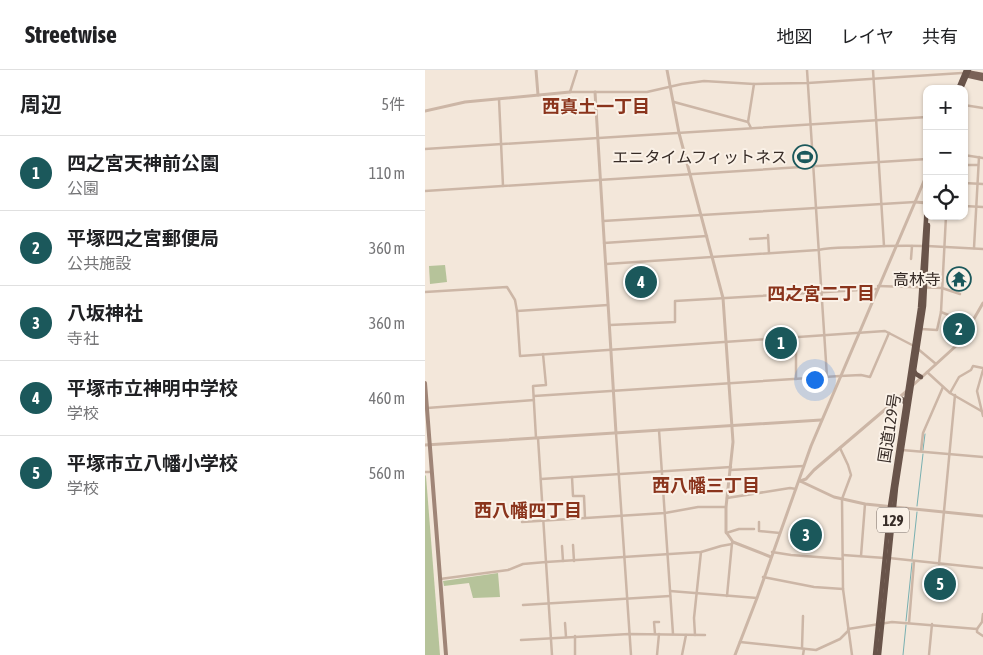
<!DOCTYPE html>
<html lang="ja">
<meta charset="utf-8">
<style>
body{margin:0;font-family:"Asap Condensed","Noto Sans JP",sans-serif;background:#f2f2f2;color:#202124}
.controls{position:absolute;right:15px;top:15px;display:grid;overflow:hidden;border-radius:10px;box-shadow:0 1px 4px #0004}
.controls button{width:45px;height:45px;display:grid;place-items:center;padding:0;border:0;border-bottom:1px solid #e0e0e0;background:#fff;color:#202124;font:25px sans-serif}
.you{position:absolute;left:389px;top:309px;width:18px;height:18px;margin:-12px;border:4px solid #fff;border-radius:50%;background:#1a73e8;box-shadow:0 0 0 8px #1a73e833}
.badge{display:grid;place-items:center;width:32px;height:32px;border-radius:50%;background:#1b585b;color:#fff;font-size:16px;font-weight:700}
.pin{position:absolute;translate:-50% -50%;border:2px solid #fff;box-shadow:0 1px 5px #0006}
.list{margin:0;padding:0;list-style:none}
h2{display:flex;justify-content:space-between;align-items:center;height:65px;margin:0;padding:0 20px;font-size:21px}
h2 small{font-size:16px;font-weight:400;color:#757577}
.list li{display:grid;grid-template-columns:32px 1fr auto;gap:15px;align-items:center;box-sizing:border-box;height:75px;padding:0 20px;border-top:1px solid #e0e0e0}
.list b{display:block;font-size:19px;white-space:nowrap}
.list p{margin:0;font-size:16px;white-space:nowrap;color:#757577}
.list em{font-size:16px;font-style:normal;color:#757577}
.icon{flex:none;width:28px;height:28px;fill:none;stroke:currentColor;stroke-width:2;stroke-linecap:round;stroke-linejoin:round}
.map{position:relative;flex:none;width:558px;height:585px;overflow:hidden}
header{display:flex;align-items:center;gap:30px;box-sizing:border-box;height:70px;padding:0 25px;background:#fff;border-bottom:1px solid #e0e0e0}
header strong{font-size:24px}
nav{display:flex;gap:28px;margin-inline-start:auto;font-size:18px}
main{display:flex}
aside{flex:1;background:#fff}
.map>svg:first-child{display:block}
</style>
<header>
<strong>Streetwise</strong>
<nav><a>地図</a><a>レイヤ</a><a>共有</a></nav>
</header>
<main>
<aside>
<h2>周辺<small>5件</small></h2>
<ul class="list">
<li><span class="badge">1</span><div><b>四之宮天神前公園</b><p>公園</p></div><em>110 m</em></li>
<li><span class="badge">2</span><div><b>平塚四之宮郵便局</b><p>公共施設</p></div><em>360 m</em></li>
<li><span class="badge">3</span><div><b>八坂神社</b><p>寺社</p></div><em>360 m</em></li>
<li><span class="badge">4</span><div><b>平塚市立神明中学校</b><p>学校</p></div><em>460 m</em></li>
<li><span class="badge">5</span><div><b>平塚市立八幡小学校</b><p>学校</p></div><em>560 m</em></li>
</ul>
</aside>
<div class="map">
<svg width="558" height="585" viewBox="0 0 558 585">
<rect width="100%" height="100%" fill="#f3e7da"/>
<g fill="#b6c39a">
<polygon points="20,195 22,212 5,214 4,196"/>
<polygon points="0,405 1,406 15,585 0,585"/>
<polygon points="73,503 75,527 48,528 44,513 19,516 18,511"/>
</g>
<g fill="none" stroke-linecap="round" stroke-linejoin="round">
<g stroke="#78b0b1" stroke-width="1">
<polyline points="498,380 500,364"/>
<polyline points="492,436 498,384"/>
<polyline points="487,489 492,442"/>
<polyline points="481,551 487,493"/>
<polyline points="478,585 481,555"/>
</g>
<g stroke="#ccb6a6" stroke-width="2.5">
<polyline points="152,0 145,22 222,22 257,14 279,11 329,14 383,13 537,3"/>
<polyline points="382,0 402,307"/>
<polyline points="448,0 459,176"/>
<polyline points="74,29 78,116"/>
<polyline points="249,32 323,52 326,58"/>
<polyline points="539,35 558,38"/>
<polyline points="323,52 329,14"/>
<polyline points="0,79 502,47"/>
<polyline points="539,85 558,88"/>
<polyline points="539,95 553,95"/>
<polyline points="539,113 558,114"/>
<polyline points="0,121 502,89"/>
<polyline points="539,136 558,137"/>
<polyline points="178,151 490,132"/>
<polyline points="343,165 344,183"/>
<polyline points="325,169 343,168"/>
<polyline points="179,173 282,166"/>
<polyline points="502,176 558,179"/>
<polyline points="549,178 554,87"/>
<polyline points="486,189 487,176"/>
<path d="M181,194L393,180C408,177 421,178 436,177C457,176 477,175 498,176"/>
<polyline points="453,216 517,218 535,224"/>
<polyline points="0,222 82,217 90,230 92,241 95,286 460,261 489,276"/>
<polyline points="92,241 183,235"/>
<polyline points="516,242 546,254"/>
<polyline points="185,255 250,252 250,231 452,219"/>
<polyline points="496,259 512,260 516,242 521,146"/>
<polyline points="371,267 371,309"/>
<polyline points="493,279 511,294"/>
<polyline points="558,300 552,321 558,346"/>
<polyline points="502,302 525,323 558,342"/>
<polyline points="525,323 534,307 546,300 548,296 558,298"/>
<polyline points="109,326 415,306 436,305 445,307 464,263"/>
<polyline points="2,338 109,330"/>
<polyline points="234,360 248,564"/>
<polyline points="191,363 206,585"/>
<polyline points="111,368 108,316 121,315 118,284"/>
<polyline points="113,368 121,492 276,482 296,476 307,474"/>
<polyline points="415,378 423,395 426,405 417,429 418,519 427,585"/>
<polyline points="477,380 558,387"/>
<polyline points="496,381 498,363 518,317"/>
<polyline points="305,400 379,396"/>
<polyline points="0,402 6,402"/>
<polyline points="147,407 148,426 159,426 160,448"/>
<polyline points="116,409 306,397"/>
<polyline points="302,428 365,418 371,419"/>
<polyline points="97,452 240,443 273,437 301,437"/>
<polyline points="334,452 334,461 355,463"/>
<polyline points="301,463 314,459 329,459"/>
<polyline points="148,475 149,491"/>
<polyline points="137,476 138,491"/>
<polyline points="347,482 366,485 418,489"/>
<polyline points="418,485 460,488"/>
<polyline points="436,486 440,434"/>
<polyline points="464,488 558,498"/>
<polyline points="514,494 530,325"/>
<polyline points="338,507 389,517 418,519"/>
<polyline points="15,509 83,500 98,494 121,492 127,585"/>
<polyline points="245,521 332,528"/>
<polyline points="302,526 307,473"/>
<polyline points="98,535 245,526"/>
<polyline points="140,553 141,567"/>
<polyline points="484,553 489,492"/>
<polyline points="423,559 467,552 552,559 552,562 558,566"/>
<polyline points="552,559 557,552 558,544"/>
<polyline points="230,564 229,552 234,552"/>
<polyline points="270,565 269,548 276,482"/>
<polyline points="96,570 204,564 280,565"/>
<polyline points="315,572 391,580 415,569 423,561"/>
<polyline points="377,578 378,546"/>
<polyline points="150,585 150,566"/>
<polyline points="232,585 234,564"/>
<polyline points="257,585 261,565"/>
<polyline points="378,585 379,579"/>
<polyline points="504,585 507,554"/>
</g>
<g stroke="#ccb6a6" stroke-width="3">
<polyline points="111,0 113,25"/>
<polyline points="242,0 254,63 298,228 308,372 301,437 301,462 308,472 346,487"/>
<polyline points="170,22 191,363"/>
<polyline points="0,41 40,32 145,22"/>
<polyline points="490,132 502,133"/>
<polyline points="487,316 532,275 539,266 558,233"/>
<polyline points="0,375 396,350"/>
<polyline points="375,411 381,409 389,400 483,320"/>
<polyline points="375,411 409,427 440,434 558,446"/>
<polyline points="310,585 332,528 386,376 502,104"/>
</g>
<polyline stroke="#9f8577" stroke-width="4" points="0,313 21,585"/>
<g stroke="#7a6257" stroke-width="4.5">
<polyline points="541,2 558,5"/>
<polyline points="540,5 558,9"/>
</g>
<g stroke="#69544a" stroke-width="4.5">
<polyline points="533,19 541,0"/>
<polyline points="536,19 544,0"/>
<polyline points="489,301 491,304 496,307"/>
<polyline points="472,328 477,329 481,334"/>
<polyline points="450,585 465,436 495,238 502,135"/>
<polyline points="454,585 471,418 499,236 503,155"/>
</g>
</g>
<defs>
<g id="stadium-ring" transform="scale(1.25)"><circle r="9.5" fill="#faf1e7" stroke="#1b585b" stroke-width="1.5"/><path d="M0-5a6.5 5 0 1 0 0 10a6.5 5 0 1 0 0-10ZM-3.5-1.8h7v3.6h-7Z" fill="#1b585b"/></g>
<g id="temple-ring" transform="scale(1.25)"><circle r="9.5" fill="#faf1e7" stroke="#1b585b" stroke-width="1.5"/><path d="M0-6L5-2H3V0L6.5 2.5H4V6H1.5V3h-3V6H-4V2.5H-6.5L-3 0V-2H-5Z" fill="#1b585b"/></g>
</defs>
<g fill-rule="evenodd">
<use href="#stadium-ring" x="380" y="87"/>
<use href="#temple-ring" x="534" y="209"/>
</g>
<g text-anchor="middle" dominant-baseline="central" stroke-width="4" stroke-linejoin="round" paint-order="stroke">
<rect fill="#faf1e7" stroke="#726761" stroke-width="1" x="452" y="437.5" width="32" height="25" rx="4"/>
<g font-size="15" font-weight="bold" fill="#372c27">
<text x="468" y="450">129</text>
</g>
<g font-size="16" fill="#372c27" stroke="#faf1e7" text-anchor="end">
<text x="362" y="87">エニタイムフィットネス</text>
<text x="516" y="209">高林寺</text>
</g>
<g font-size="16" fill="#372c27" stroke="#faf1e7">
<text transform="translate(464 358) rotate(-81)">国道129号</text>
</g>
<g font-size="18" font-weight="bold" fill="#8a341c" stroke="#faf1e7">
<text x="171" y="36">西真土一丁目</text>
<text x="396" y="223">四之宮二丁目</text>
<text x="281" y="415">西八幡三丁目</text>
<text x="103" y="440">西八幡四丁目</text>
</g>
</g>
</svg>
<div class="controls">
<button>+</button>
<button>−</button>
<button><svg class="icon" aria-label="locate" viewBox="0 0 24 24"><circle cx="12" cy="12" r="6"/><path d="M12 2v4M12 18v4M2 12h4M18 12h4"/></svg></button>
</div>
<div class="you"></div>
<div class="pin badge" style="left:356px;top:273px">1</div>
<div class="pin badge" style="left:534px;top:259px">2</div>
<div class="pin badge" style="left:381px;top:465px">3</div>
<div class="pin badge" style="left:216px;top:212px">4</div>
<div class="pin badge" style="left:515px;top:514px">5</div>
</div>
</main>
